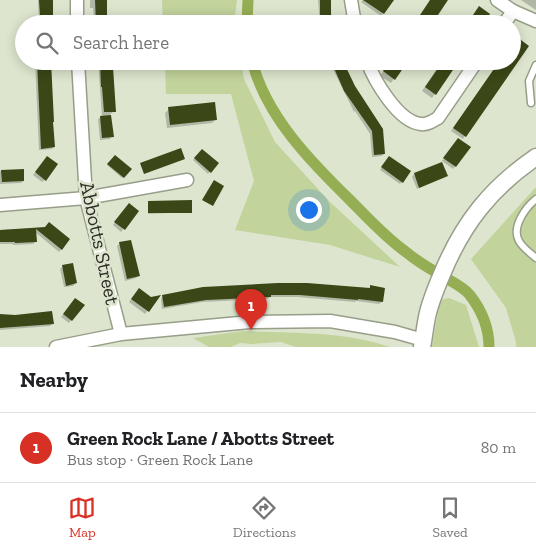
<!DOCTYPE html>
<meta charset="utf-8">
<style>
body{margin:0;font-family:"Zilla Slab",serif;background:#f2f2f2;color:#202124}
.you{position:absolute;left:308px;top:209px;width:18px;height:18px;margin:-12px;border:4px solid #fff;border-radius:50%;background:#1a73e8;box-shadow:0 0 0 8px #1a73e833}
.badge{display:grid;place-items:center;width:32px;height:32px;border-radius:50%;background:#d93025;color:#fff;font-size:16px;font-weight:700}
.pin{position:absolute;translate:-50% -41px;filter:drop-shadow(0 1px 2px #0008)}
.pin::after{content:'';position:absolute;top:26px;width:18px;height:15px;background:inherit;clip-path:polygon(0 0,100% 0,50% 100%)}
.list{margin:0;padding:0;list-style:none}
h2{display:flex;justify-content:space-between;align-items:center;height:65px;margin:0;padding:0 20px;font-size:21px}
h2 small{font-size:16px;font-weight:400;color:#757577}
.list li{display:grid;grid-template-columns:32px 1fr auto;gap:15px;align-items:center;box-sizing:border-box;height:70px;padding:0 20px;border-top:1px solid #e0e0e0}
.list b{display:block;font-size:19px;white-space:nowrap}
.list p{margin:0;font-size:16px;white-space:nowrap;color:#757577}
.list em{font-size:16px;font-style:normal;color:#757577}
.icon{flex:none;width:28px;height:28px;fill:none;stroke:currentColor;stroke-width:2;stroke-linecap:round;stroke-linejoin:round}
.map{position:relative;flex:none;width:536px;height:347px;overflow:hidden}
.search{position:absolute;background:#fff;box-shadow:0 2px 12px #0003;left:15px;right:15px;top:15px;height:55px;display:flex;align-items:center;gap:12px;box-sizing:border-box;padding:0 18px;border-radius:28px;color:#757577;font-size:19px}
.sheet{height:135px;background:#fff}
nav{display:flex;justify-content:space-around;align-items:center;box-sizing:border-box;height:70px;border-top:1px solid #e0e0e0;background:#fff;font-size:14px;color:#757577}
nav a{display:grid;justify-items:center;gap:2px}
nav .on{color:#d93025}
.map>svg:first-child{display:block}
</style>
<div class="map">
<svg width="536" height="347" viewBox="0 0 536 347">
<rect width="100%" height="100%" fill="#dde5ce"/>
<g fill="#c2d39c">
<polygon points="162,0 237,0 234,24 163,24"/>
<polygon points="165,61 241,61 244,79 275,142 329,201 400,267 330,245 235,230 254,181 231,94 166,94"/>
<polygon points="536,187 536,347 516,347 516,342 506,308 471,259"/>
<polygon points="449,298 466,305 479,347 432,347 440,300"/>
<path d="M243,331C290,333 345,331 390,347H296L281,342L252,344L240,343L231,347H209L193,338Z"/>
</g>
<g fill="#0003">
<polygon points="38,0 52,0 52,24 39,24"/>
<polygon points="90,0 105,0 106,24 94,24 93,8 90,8"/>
<polygon points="318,0 330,0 330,14 332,24 320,24"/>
<polygon points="363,0 390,0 381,16 361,2"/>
<polygon points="521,0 536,0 536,10"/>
<polygon points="527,46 465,136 463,139 451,131 500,61 512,61"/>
<polygon points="35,61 50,61 54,147 52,149 39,150"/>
<polygon points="98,61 110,61 115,111 110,114 112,136 110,139 100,140 98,119 102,117"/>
<polygon points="329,61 342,61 384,154 381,156 372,157 370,134 355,111 354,112"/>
<polygon points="390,61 406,61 391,83 380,76"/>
<polygon points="442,61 457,61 432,98 422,91"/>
<polygon points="169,109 216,119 212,123 167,128 165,113"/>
<polygon points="456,142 469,148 453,169 442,161"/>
<polygon points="202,150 217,164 208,174 193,160"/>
<polygon points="115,156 130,169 122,178 107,165"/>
<polygon points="45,160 45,180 42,182 33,175"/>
<polygon points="387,160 402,182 400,184 380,170"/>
<polygon points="23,170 23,181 21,183 0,184 0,171"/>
<polygon points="414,174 447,176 417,189 412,177"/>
<polygon points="148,202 191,212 148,214"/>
<polygon points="126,207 137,211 121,232 113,225"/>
<polygon points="45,228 69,240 59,252 35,232 36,241 33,244 13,245 13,244 0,244 0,230"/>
<polygon points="120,243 138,276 136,278 125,281 117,246"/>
<polygon points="62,267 76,283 73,286 64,287 60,269"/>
<polygon points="370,287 382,302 379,304 356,301 355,302 297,297 270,297 267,299 202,302 162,309 161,299 163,296 368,289"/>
<polygon points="137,292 151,298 158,297 145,314 129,302"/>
<polygon points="73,302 71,320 69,323 61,317"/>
<polygon points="0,316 15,316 52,324 50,326 0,330"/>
</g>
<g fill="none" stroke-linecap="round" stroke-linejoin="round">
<g stroke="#95ae54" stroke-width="11">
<polyline points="247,24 248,0"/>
<path d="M252,61C266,116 310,161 350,200C368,218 385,237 406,252C417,261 428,268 441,275C450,281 462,286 469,294C481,309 489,328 489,347"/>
</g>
</g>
<g fill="#3b4717">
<polygon points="39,0 53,0 53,15 40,15"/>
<polygon points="95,0 107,0 107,24 96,24"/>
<polygon points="320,0 331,0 331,14 333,24 322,24 320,14"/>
<polygon points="363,0 394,0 384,14"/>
<polygon points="430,0 448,0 432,24 414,24"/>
<polygon points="479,6 490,14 483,24 467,24"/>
<polygon points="517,37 529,46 466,137 453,128 496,66 489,61 512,61 512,43"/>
<polygon points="37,61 51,61 54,122 53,122 55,147 41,149"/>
<polygon points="100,61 111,61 111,67 113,67 116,112 104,112 102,87 101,87"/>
<polygon points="331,61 343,61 355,86 383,129 385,154 374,155 372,131 344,91"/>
<polygon points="390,61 408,61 395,80 383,71"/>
<polygon points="443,61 459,61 436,95 425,87"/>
<polygon points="215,102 217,120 170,125 168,107"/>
<polygon points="111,115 114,137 102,138 100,116"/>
<polygon points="458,138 471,147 456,167 443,158"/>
<polygon points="181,148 185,159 144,174 140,163"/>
<polygon points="202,149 219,163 211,173 194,158"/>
<polygon points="115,155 132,169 124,178 107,164"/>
<polygon points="47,156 58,164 46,181 35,172"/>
<polygon points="389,156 411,171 403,183 381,167"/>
<polygon points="442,162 448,176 419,188 414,173"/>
<polygon points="24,169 24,181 2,182 1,170"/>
<polygon points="214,180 224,186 213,206 202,200"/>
<polygon points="192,200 192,213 148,213 148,201"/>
<polygon points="129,203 139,211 125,230 114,222"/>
<polygon points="49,222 70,239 62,250 36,229 37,242 15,243 15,242 0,242 0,230 45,227"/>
<polygon points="131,240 140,276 127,279 119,242"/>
<polygon points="73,263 77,283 66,286 62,265"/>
<polygon points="278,283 307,283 370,288 370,285 385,288 383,302 358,299 358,300 300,295 271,295 271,297 206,300 164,307 162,295 203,287"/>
<polygon points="139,288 151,297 161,295 149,312 131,299"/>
<polygon points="75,298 85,305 72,321 63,314"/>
<polygon points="52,311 54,324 0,328 0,314 15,315"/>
</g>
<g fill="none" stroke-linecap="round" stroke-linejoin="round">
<g stroke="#979e89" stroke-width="9">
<g id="service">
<polyline points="531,103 529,81 536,65"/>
<path d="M536,199C526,207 511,227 519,241C522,247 530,253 536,258"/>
</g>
</g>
<g stroke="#979e89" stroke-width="15">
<g id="minor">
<polyline points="351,0 355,24"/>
<polyline points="497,0 513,11 536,21"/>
<polyline points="77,24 77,0"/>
<polyline points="504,24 513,11"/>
<polyline points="78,61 86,198 121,334"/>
<path d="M367,61C374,80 398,122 421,124C427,125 433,121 438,118L477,61"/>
<polyline points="0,205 86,198 187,180"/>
<polyline points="56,347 121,334 250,322 330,321 395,332 423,340"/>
</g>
</g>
<g stroke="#979e89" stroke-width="19">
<path id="tertiary" d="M422,347C424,337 425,327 427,317C430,302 436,288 442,274C463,223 491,188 536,157"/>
</g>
<use href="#service" stroke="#fff" stroke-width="6"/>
<use href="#minor" stroke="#fff" stroke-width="12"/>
<use href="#tertiary" stroke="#fff" stroke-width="16"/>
</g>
<g text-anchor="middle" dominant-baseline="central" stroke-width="5" stroke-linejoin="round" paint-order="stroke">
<g font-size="20" fill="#2b2d25" stroke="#dde5ce">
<text transform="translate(100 243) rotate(78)">Abbotts Street</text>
</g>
</g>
</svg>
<div class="you"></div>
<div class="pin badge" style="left:251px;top:330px">1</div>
<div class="search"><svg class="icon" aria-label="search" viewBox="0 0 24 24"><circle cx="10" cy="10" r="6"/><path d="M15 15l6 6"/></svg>Search here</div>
</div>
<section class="sheet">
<h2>Nearby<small></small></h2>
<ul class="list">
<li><span class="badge">1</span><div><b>Green Rock Lane / Abotts Street</b><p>Bus stop · Green Rock Lane</p></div><em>80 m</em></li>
</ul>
</section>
<nav>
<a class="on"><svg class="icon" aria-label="map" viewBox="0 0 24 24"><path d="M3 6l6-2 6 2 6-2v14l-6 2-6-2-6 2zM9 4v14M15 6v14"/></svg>Map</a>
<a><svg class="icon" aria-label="directions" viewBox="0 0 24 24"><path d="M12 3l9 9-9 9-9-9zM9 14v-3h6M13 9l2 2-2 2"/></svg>Directions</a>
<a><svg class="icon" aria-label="saved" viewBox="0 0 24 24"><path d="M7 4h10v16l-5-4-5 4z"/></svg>Saved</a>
</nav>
